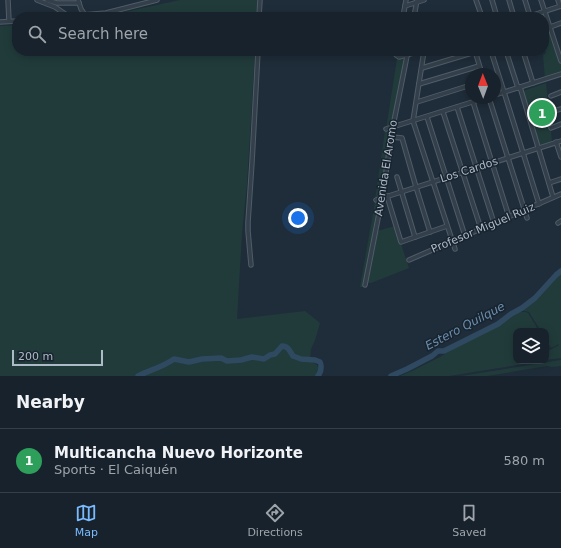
<!DOCTYPE html>
<meta charset="utf-8">
<style>
body{margin:0;font-family:"DejaVu Sans",sans-serif;background:#242f38;color:#f1f3f6}
.controls{position:absolute;right:12px;bottom:12px;display:grid;overflow:hidden;border-radius:8px;box-shadow:0 2px 10px #0003}
.controls button{width:36px;height:36px;display:grid;place-items:center;padding:0;border:0;border-bottom:1px solid #363f48;background:#17222c;color:#f1f3f6;font:20px sans-serif}
.compass{position:absolute;left:465px;top:68px;width:36px;height:36px;border-radius:50%;background:#17222c;box-shadow:0 2px 10px #0003;rotate:359deg}
.scale{position:absolute;left:12px;bottom:10px;width:91px;box-sizing:border-box;padding-left:4px;border:2px solid #adbac7;border-top:0;font-size:11px;line-height:14px;white-space:nowrap;color:#adbac7;-webkit-text-stroke:3px #18242f;paint-order:stroke}
.you{position:absolute;left:298px;top:218px;width:14px;height:14px;margin:-10px;border:3px solid #fff;border-radius:50%;background:#1a73e8;box-shadow:0 0 0 6px #1a73e833}
.badge{display:grid;place-items:center;width:26px;height:26px;border-radius:50%;background:#7abbff;color:#fff;font-size:13px;font-weight:700}
.pin{position:absolute;translate:-50% -50%;border:2px solid #fff;box-shadow:0 1px 4px #0006}
.list{margin:0;padding:0;list-style:none}
h2{display:flex;justify-content:space-between;align-items:center;height:52px;margin:0;padding:0 16px;font-size:17px}
h2 small{font-size:13px;font-weight:400;color:#9ea4a9}
.list li{display:grid;grid-template-columns:26px 1fr auto;gap:12px;align-items:center;box-sizing:border-box;height:64px;padding:0 16px;border-top:1px solid #363f48}
.list b{display:block;font-size:15px;white-space:nowrap}
.list p{margin:0;font-size:13px;white-space:nowrap;color:#9ea4a9}
.list em{font-size:13px;font-style:normal;color:#9ea4a9}
.icon{flex:none;width:22px;height:22px;fill:none;stroke:currentColor;stroke-width:2;stroke-linecap:round;stroke-linejoin:round}
.map{position:relative;flex:none;width:561px;height:376px;overflow:hidden}
.search{position:absolute;background:#17222c;box-shadow:0 2px 10px #0003;left:12px;right:12px;top:12px;height:44px;display:flex;align-items:center;gap:10px;box-sizing:border-box;padding:0 14px;border-radius:16px;color:#9ea4a9;font-size:15px}
.sheet{height:116px;background:#17222c}
nav{display:flex;justify-content:space-around;align-items:center;box-sizing:border-box;height:56px;border-top:1px solid #363f48;background:#17222c;font-size:11px;color:#9ea4a9}
nav a{display:grid;justify-items:center;gap:2px}
nav .on{color:#7abbff}
.map>svg:first-child{display:block}
</style>
<div class="map">
<svg width="561" height="376" viewBox="0 0 561 376">
<rect width="100%" height="100%" fill="#1f2d3a"/>
<g fill="#213b3b">
<polygon points="180,0 257,0 257,17 94,17 129,11"/>
<polygon points="545,11 561,61 561,74 545,79 543,55 546,53 544,46 544,17 534,17 534,15"/>
<polygon points="17,25 17,51 255,51 247,184 242,233 237,319 305,311 320,323 315,340 311,349 310,361 316,364 319,368 318,374 316,376 0,376 0,26"/>
<polygon points="405,58 392,126 386,129 397,59"/>
<polygon points="546,83 552,142 539,145 523,91"/>
<polygon points="391,129 380,198 375,200 385,131"/>
<polygon points="380,200 364,287 360,287 375,202"/>
<polygon points="395,226 409,268 371,283 368,283 377,231"/>
<polygon points="561,273 561,358 546,360 546,352 559,345 559,344 551,348 546,340 546,331 541,331 529,312 521,310 536,299 550,283"/>
<polygon points="519,312 526,312 528,313 539,331 516,331 516,361 542,361 449,376 400,376 412,371 440,357 461,344 482,335 499,325"/>
<polygon points="561,360 561,366 552,367 547,366 487,376 461,376"/>
</g>
<g fill="none" stroke-linecap="round" stroke-linejoin="round">
<g stroke="#2f4961" stroke-width="5.5">
<path d="M138,376C150,370 163,367 174,359L189,362L202,359L221,358L227,361L241,360L252,357L264,359L270,355L275,354L282,346C288,346 290,351 293,356L301,359L315,360L320,362C322,367 321,372 318,376"/>
<polyline points="391,376 407,369 432,356 438,351 444,351 498,324 511,314 522,308 535,298 556,275 561,271"/>
</g>
<g stroke="#505d68" stroke-width="5.5">
<g id="minor">
<polyline points="8,0 9,21"/>
<polyline points="37,0 55,7 68,16"/>
<polyline points="47,0 57,3 79,3"/>
<polyline points="78,0 81,9 85,15"/>
<polyline points="476,0 482,17"/>
<polyline points="492,0 497,17"/>
<polyline points="509,0 514,17"/>
<polyline points="525,0 530,16"/>
<polyline points="541,0 561,61"/>
<polyline points="558,0 560,6"/>
<polyline points="405,6 424,0"/>
<polyline points="57,17 106,13 157,0"/>
<polyline points="259,17 260,0"/>
<polyline points="403,17 406,0"/>
<polyline points="414,17 417,0"/>
<polyline points="527,17 561,6"/>
<polyline points="0,22 17,21"/>
<polyline points="550,27 561,23"/>
<polyline points="396,51 396,55 399,57 420,51"/>
<polyline points="424,51 413,121 455,249"/>
<polyline points="475,51 482,74"/>
<polyline points="491,51 504,92"/>
<polyline points="506,51 518,88"/>
<polyline points="523,51 533,83"/>
<polyline points="422,68 475,52"/>
<polyline points="419,84 479,66"/>
<polyline points="520,87 553,197"/>
<polyline points="504,92 539,204"/>
<polyline points="495,95 561,74"/>
<polyline points="551,96 561,92"/>
<polyline points="489,98 527,218"/>
<polyline points="417,102 471,85"/>
<polyline points="473,102 509,217"/>
<polyline points="457,107 494,223"/>
<polyline points="443,112 481,229"/>
<polyline points="550,112 561,109"/>
<polyline points="427,117 465,236"/>
<polyline points="551,128 561,124"/>
<polyline points="386,129 485,98"/>
<polyline points="391,137 402,138 416,187 430,232"/>
<polyline points="556,142 561,157"/>
<polyline points="397,177 415,237"/>
<polyline points="549,183 561,179"/>
<polyline points="387,196 401,242 447,226"/>
<polyline points="376,200 561,141"/>
<polyline points="558,223 561,221"/>
<polyline points="409,260 561,194"/>
<polyline points="251,265 248,231 248,222 252,162 258,51"/>
<polyline points="365,285 382,198 393,126 408,51"/>
</g>
</g>
<use href="#minor" stroke="#333f4a" stroke-width="3.5"/>
</g>
<g text-anchor="middle" dominant-baseline="central" stroke-width="3" stroke-linejoin="round" paint-order="stroke">
<g font-size="11" fill="#adbac7" stroke="#18242f">
<text transform="translate(386 168) rotate(-81)">Avenida El Aromo</text>
<text transform="translate(469 170) rotate(-18)">Los Cardos</text>
<text transform="translate(483 228) rotate(-23)">Profesor Miguel Ruiz</text>
</g>
<g font-size="12" font-style="italic" fill="#6b8ead" stroke="#18242f">
<text transform="translate(465 326) rotate(-28)">Estero Quilque</text>
</g>
</g>
</svg>
<div class="controls">
<button><svg class="icon" aria-label="layers" viewBox="0 0 24 24"><path d="M12 4l9 5-9 5-9-5zM3 14l9 5 9-5"/></svg></button>
</div>
<svg class="compass" viewBox="-18 -18 36 36"><path d="M0-13l5 13h-10z" fill="#e53935"/><path d="M0 13l5-13h-10z" fill="#9ea4a9"/></svg>
<div class="scale">200 m</div>
<div class="you"></div>
<div class="pin badge" style="left:542px;top:113px;background:#2e9e5b">1</div>
<div class="search"><svg class="icon" aria-label="search" viewBox="0 0 24 24"><circle cx="10" cy="10" r="6"/><path d="M15 15l6 6"/></svg>Search here</div>
</div>
<section class="sheet">
<h2>Nearby<small></small></h2>
<ul class="list">
<li><span class="badge" style="background:#2e9e5b">1</span><div><b>Multicancha Nuevo Horizonte</b><p>Sports · El Caiquén</p></div><em>580 m</em></li>
</ul>
</section>
<nav>
<a class="on"><svg class="icon" aria-label="map" viewBox="0 0 24 24"><path d="M3 6l6-2 6 2 6-2v14l-6 2-6-2-6 2zM9 4v14M15 6v14"/></svg>Map</a>
<a><svg class="icon" aria-label="directions" viewBox="0 0 24 24"><path d="M12 3l9 9-9 9-9-9zM9 14v-3h6M13 9l2 2-2 2"/></svg>Directions</a>
<a><svg class="icon" aria-label="saved" viewBox="0 0 24 24"><path d="M7 4h10v16l-5-4-5 4z"/></svg>Saved</a>
</nav>
